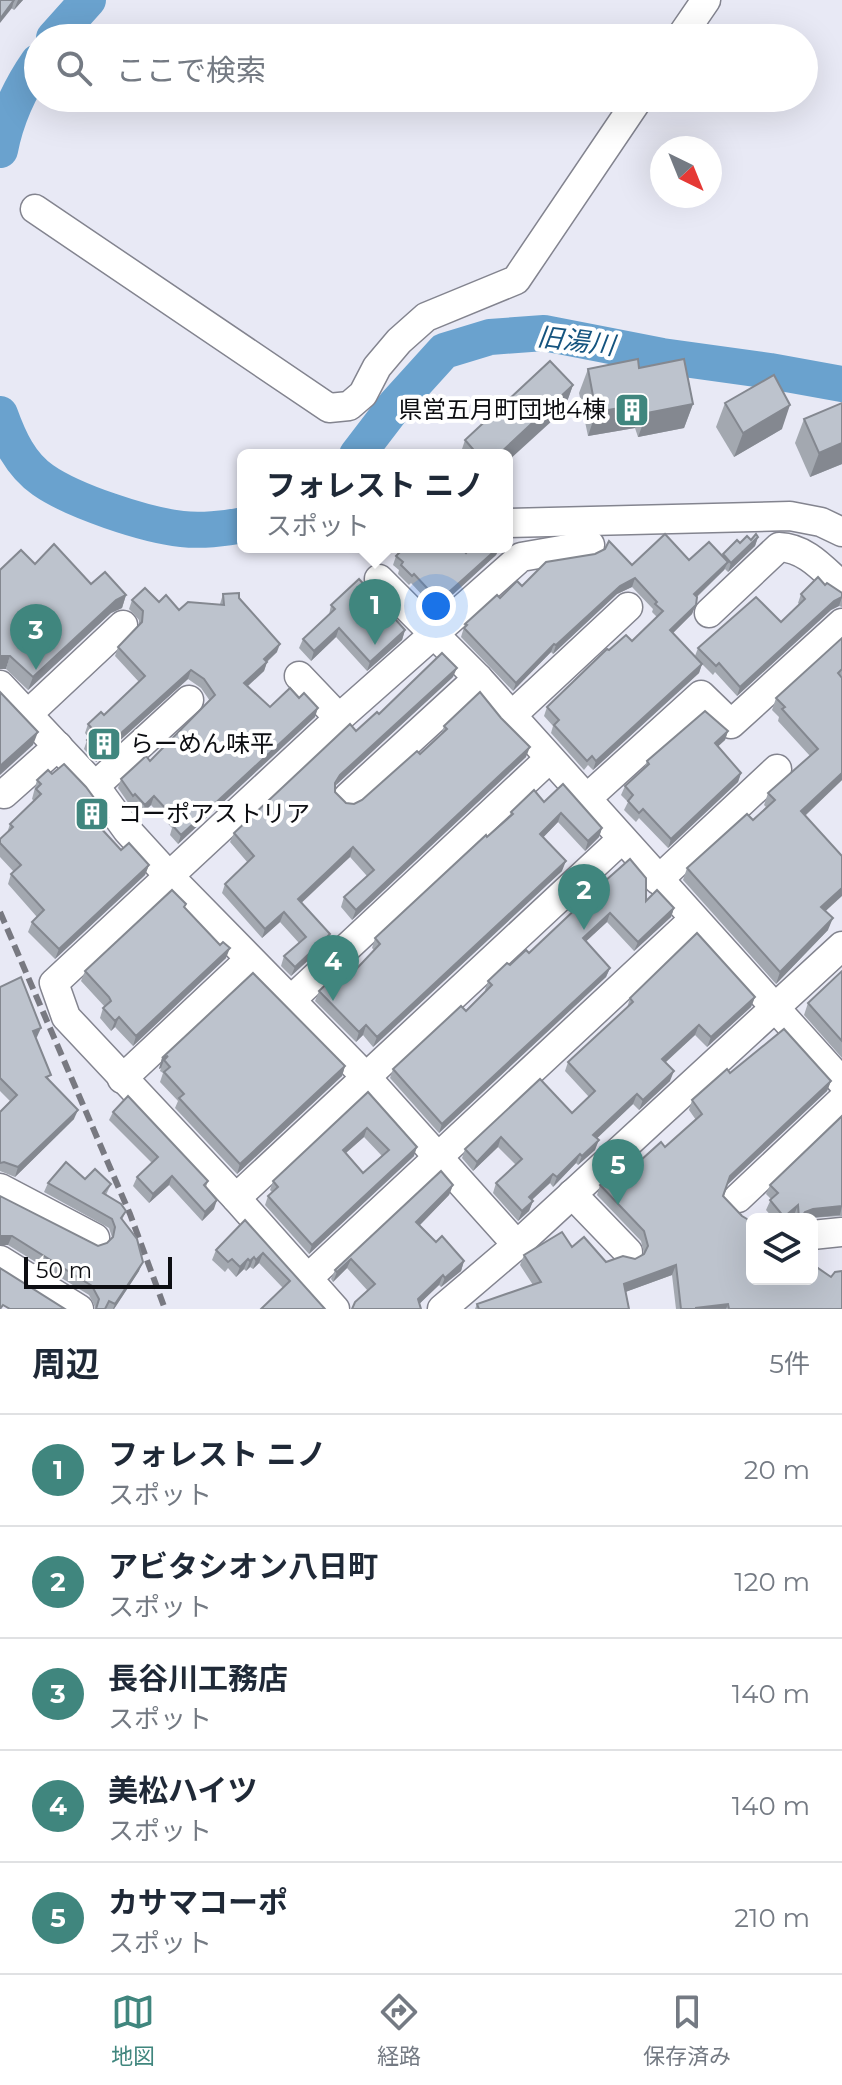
<!DOCTYPE html>
<html lang="ja">
<head>
<meta charset="utf-8">
<style>
  body { margin:0; font-family:Montserrat,"Noto Sans JP",sans-serif; background:#f6f6f7; color:#1f2937 }
  .controls { position:absolute; right:24px; bottom:24px; display:grid; overflow:hidden; border-radius:12px; box-shadow:0 8px 32px #0002 }
  .controls button { width:72px; height:72px; display:grid; place-items:center; padding:0; border:0; border-bottom:2px solid #e0e1e3; background:#fff; color:#1f2937; font:40px sans-serif }
  .compass { position:absolute; left:650px; top:136px; width:72px; height:72px; border-radius:50%; background:#fff; box-shadow:0 8px 32px #0002; rotate:137deg }
  .scale { position:absolute; left:24px; bottom:20px; width:148px; box-sizing:border-box; padding-left:8px; border:4px solid #0d0e12; border-top:0; font-size:22px; line-height:28px; white-space:nowrap; color:#0d0e12; -webkit-text-stroke:6px #fff; paint-order:stroke }
  .you { position:absolute; left:436px; top:606px; width:28px; height:28px; margin:-20px; border:6px solid #fff; border-radius:50%; background:#1a73e8; box-shadow:0 0 0 12px #1a73e833 }
  .badge { display:grid; place-items:center; width:52px; height:52px; border-radius:50%; background:#40867e; color:#fff; font-size:26px; font-weight:700 }
  .pin { position:absolute; translate:-50% -66px; filter:drop-shadow(0 2px 4px #0008) }
  .pin::after { content:''; position:absolute; top:42px; width:28px; height:24px; background:inherit; clip-path:polygon(0 0,100% 0,50% 100%) }
  .popup { position:absolute; left:237px; top:449px; width:276px; height:104px; box-sizing:border-box; display:grid; place-content:center; border-radius:12px; background:#fff; filter:drop-shadow(0 2px 6px #0005); font-size:26px; white-space:nowrap; color:#747a83 }
  .popup b { font-size:30px; color:#1f2937 }
  .popup::after { content:''; position:absolute; left:50%; top:100%; margin-left:-16px; border:16px solid transparent; border-top-color:#fff }
  .list { margin:0; padding:0; list-style:none }
  h2 { display:flex; justify-content:space-between; align-items:center; height:104px; margin:0; padding:0 32px; font-size:34px }
  h2 small { font-size:26px; font-weight:400; color:#747a83 }
  .list li { display:grid; grid-template-columns:52px 1fr auto; gap:24px; align-items:center; box-sizing:border-box; height:112px; padding:0 32px; border-top:2px solid #e0e1e3 }
  .list b { display:block; font-size:30px; white-space:nowrap }
  .list p { margin:0; font-size:26px; white-space:nowrap; color:#747a83 }
  .list em { font-size:26px; font-style:normal; color:#747a83 }
  .icon { flex:none; width:44px; height:44px; fill:none; stroke:currentColor; stroke-width:2; stroke-linecap:round; stroke-linejoin:round }
  .map { position:relative; flex:none; width:842px; height:1309px; overflow:hidden }
  .search { position:absolute; background:#fff; box-shadow:0 8px 32px #0002; left:24px; right:24px; top:24px; height:88px; display:flex; align-items:center; gap:20px; box-sizing:border-box; padding:0 28px; border-radius:44px; color:#747a83; font-size:30px }
  .sheet { height:664px; background:#fff }
  nav { display:flex; justify-content:space-around; align-items:center; box-sizing:border-box; height:112px; border-top:2px solid #e0e1e3; background:#fff; font-size:22px; color:#747a83 }
  nav a { display:grid; justify-items:center; gap:4px }
  nav .on { color:#40867e }
  .map>svg:first-child { display:block }
</style>
</head>
<body>
<div class="map">
<svg width="842" height="1309" viewBox="0 0 842 1309">
  <rect width="100%" height="100%" fill="#e8e9f5"/>
  <g fill="none" stroke-linecap="round" stroke-linejoin="round">
    <g stroke="#6aa2ce" stroke-width="36">
      <path d="M54,38L88,0"/>
      <path d="M0,150C6,119 20,88 38,62"/>
      <path d="M0,414C9,439 20,464 43,480C73,501 145,525 182,529C200,531 225,529 243,525"/>
      <path d="M357,455L396,404L444,351L490,337L544,333L662,356L770,371L842,384"/>
    </g>
    <g stroke="#83848f" stroke-width="31">
      <g id="minor">
        <path d="M680,38L706,0"/>
        <path d="M35,209L329,408L349,406L363,394L377,367L399,341L426,317L516,280L639,98"/>
        <path d="M507,523L790,516L821,522L842,532"/>
        <path d="M379,579L478,678L842,1082"/>
        <path d="M709,613L779,547C806,548 823,569 842,586"/>
        <path d="M299,676L339,718"/>
        <path d="M0,685L95,786L127,830L169,876L367,1078L517,1245"/>
        <path d="M28,714L123,625"/>
        <path d="M510,717L628,607"/>
        <path d="M95,786L189,700"/>
        <path d="M4,794L58,746"/>
        <path d="M348,797L478,678"/>
        <path d="M586,799L701,695L731,724L842,623"/>
        <path d="M658,880L777,769"/>
        <path d="M292,999L549,759"/>
        <path d="M122,1079L249,960"/>
        <path d="M0,1188L95,1238"/>
        <path d="M572,1194L628,1252"/>
        <path d="M236,1198L622,839"/>
        <path d="M738,1198L842,1100"/>
        <path d="M812,1235L842,1232"/>
        <path d="M0,1260L79,1309"/>
        <path d="M307,1279L694,919"/>
        <path d="M335,1309L236,1198L66,1017L54,983L339,718L521,557L590,545"/>
        <path d="M442,1309L517,1245L842,946"/>
      </g>
    </g>
    <use href="#minor" stroke="#fff" stroke-width="28"/>
    <path stroke="#787981" stroke-width="6" stroke-dasharray="12 6" stroke-linecap="butt" d="M0,912L130,1214L165,1309"/>
  </g>
  <g fill="#a3a8b0" fill-rule="evenodd">
    <path d="M0,0H23L14,10Z"/>
    <path d="M639,368L693,404L684,428L638,437L635,428L588,436L579,393L588,369Z"/>
    <path d="M573,385L564,410L507,455H460L465,440Z"/>
    <path d="M725,403L782,429L734,457L716,427Z"/>
    <path d="M842,403V464L810,477L795,443L804,419Z"/>
    <path d="M758,537L755,546L728,572L725,569L697,597L692,614L673,633L695,656L698,648L781,622L799,604L798,603L801,594L825,585L842,593V607L839,606L831,610L737,696L715,672L713,675L702,664L699,673L593,770L588,765L584,770L551,733L553,726L544,716L547,707L609,650L632,641L657,617L652,612L653,609L632,587L617,594L553,654L551,652L513,691L461,637L465,624L500,598L522,586L632,565L689,560L722,556L740,543Z"/>
    <path d="M500,547L496,555L436,610L411,583L409,585L398,574L399,570L393,565L396,556L466,553Z"/>
    <path d="M35,564L126,595L122,608L111,613L28,690L6,669Z"/>
    <path d="M223,594L239,598L277,652L267,662L264,671L248,686L270,707L315,717L178,844L170,835L172,828L151,805L142,814L131,803L129,804L118,788L121,779L150,761L210,701L201,688L188,679L96,762L84,749L87,740L89,738L85,733L88,724L104,715L139,682L115,656L118,647L139,625V620L129,609L132,600L159,602L179,610L220,604Z"/>
    <path d="M331,605L405,630L402,640L367,671L336,637L311,661L299,648L303,639L329,615Z"/>
    <path d="M842,638V780L805,816L828,930L776,984L683,880L687,868L753,820L766,807L764,805L768,793L810,756L778,721L779,717L772,710L776,698Z"/>
    <path d="M453,677L336,785L335,792L346,803L354,804L362,800L420,754L441,735L444,726L526,757L352,920L341,907L344,897L367,876L350,857L326,878L301,902L326,944L291,976L281,966L284,956L299,943L280,922L262,938L222,893L225,884L248,863L230,842L234,833L356,731L379,714Z"/>
    <path d="M728,731L725,740L718,746L741,773L738,782L668,848L639,818L636,822L624,810L628,802L621,795L625,786L644,768L647,761Z"/>
    <path d="M37,780L104,827L101,829L121,850L149,865L145,875L55,959L28,932L32,922L37,917L8,884L11,874L14,872L0,857V839L7,833L10,824L34,801L32,799Z"/>
    <path d="M544,802L602,828L599,837L585,851L558,822L543,837L562,871L373,1047L363,1035L356,1042L315,1001L319,991L345,981L374,950L372,948L375,938L508,819L511,812Z"/>
    <path d="M596,889L674,908L671,917L634,951L607,922L586,941L610,968L606,977L439,1133L390,1078L393,1069L466,1011L486,991L485,990L488,981L529,953L576,909L574,907L577,898Z"/>
    <path d="M185,908L226,958L133,1046L115,1027L111,1031L100,1018L103,1008L105,1007L81,981L85,971Z"/>
    <path d="M842,971V1058L804,1015L808,1003Z"/>
    <path d="M0,987L37,1037L36,1038L49,1080L74,1119L15,1177L0,1171V1112L10,1101L0,1091Z"/>
    <path d="M755,997L751,1007L707,1047L695,1035L665,1063L670,1081L639,1110L633,1104L597,1138L595,1150L578,1165L576,1163L553,1187L550,1183L532,1200L533,1201L529,1211L518,1221L493,1193L496,1183L516,1165L498,1147L473,1171L462,1158L465,1149L572,1113L589,1097L565,1071L568,1062L627,1008L630,998Z"/>
    <path d="M162,1058L345,1066L342,1076L237,1174L175,1108L178,1101L160,1082L163,1073L160,1071L161,1068L159,1069Z"/>
    <path d="M730,1073L831,1081L827,1091L727,1185L723,1196L752,1279L831,1277L842,1309H676L672,1275L625,1292L629,1309H475L477,1304L533,1285L520,1265L524,1255L572,1247L606,1262L635,1259L644,1254L641,1241L597,1195L600,1185L665,1147L696,1120L689,1110L692,1100Z"/>
    <path d="M368,1092L414,1156L309,1254L265,1205L268,1196L272,1192L270,1190L273,1181ZM364,1137L382,1156L363,1173L346,1153Z"/>
    <path d="M113,1112L208,1181L206,1187L214,1209L202,1221L169,1185L149,1203L133,1186L137,1177L152,1163L109,1120Z"/>
    <path d="M842,1116V1216L794,1219V1215L789,1219H774L766,1210L771,1199L766,1194L770,1185Z"/>
    <path d="M85,1179L111,1184L106,1195L126,1211L122,1220L139,1271L114,1309H96L89,1295L8,1245H0V1196L98,1246L107,1243L112,1237L109,1228L44,1192L48,1183Z"/>
    <path d="M453,1185L449,1195L420,1225L436,1242L464,1261L461,1271L441,1287L439,1285L419,1304L368,1291L347,1268L333,1282L331,1279L335,1270Z"/>
    <path d="M245,1220L325,1309L283,1288L259,1263L253,1269L250,1267L246,1271L244,1269L236,1277L228,1268L225,1272L212,1260L216,1250Z"/>
  </g>
  <g fill="#848890">
    <path d="M14,0L12,8L0,23V19Z"/>
    <path d="M18,0H23L14,10Z"/>
    <path d="M573,385L564,410L507,462V455H498Z"/>
    <path d="M644,404L635,428L588,436L596,412Z"/>
    <path d="M693,404L684,428L638,437L647,413Z"/>
    <path d="M790,405L782,429L734,457L743,433Z"/>
    <path d="M842,443V464L810,477L819,453Z"/>
    <path d="M758,537L755,546L728,572L731,563Z"/>
    <path d="M500,547L496,555L436,610L439,601Z"/>
    <path d="M728,562L724,570L691,602L694,594Z"/>
    <path d="M635,578L632,587L617,594L553,654L556,645L620,586Z"/>
    <path d="M126,595L122,608L111,613L28,690L33,677L116,600Z"/>
    <path d="M842,597L839,606L831,610L737,696L740,687L834,601Z"/>
    <path d="M696,605L692,614L667,639L670,630Z"/>
    <path d="M339,628L336,637L311,661L314,651Z"/>
    <path d="M405,630L402,640L367,671L370,662Z"/>
    <path d="M280,644L277,652L263,665L267,662L264,671L241,692L244,683L264,659Z"/>
    <path d="M554,644L551,652L513,691L516,683Z"/>
    <path d="M0,656H10L6,669H0Z"/>
    <path d="M702,664L699,673L593,770L596,761Z"/>
    <path d="M457,668L453,677L336,785L332,793L340,775Z"/>
    <path d="M191,670L188,679L96,762L99,753Z"/>
    <path d="M318,708L315,717L178,844L181,835Z"/>
    <path d="M728,731L725,740L712,752L715,743Z"/>
    <path d="M38,732L33,745L0,775V766Z"/>
    <path d="M530,747L526,757L352,920L356,910Z"/>
    <path d="M741,773L738,782L668,848L671,839Z"/>
    <path d="M842,773V780L797,823L801,811Z"/>
    <path d="M154,796L151,805L142,814L145,805Z"/>
    <path d="M561,813L558,822L537,844L540,834Z"/>
    <path d="M108,817L104,827L94,836L98,825Z"/>
    <path d="M602,828L599,837L585,851L588,841Z"/>
    <path d="M353,847L350,857L295,909L298,899Z"/>
    <path d="M566,861L562,871L373,1047L377,1037Z"/>
    <path d="M149,865L145,875L55,959L59,949Z"/>
    <path d="M842,888V896L817,919L821,907Z"/>
    <path d="M674,908L671,917L634,951L638,942Z"/>
    <path d="M284,912L280,922L262,938L265,929Z"/>
    <path d="M610,913L607,922L580,947L583,938Z"/>
    <path d="M833,918L828,930L776,984L780,972Z"/>
    <path d="M330,934L326,944L291,976L295,967Z"/>
    <path d="M230,948L226,958L133,1046L136,1036Z"/>
    <path d="M610,968L606,977L439,1133L442,1124Z"/>
    <path d="M755,997L751,1007L707,1047L711,1037Z"/>
    <path d="M119,1017L115,1027L111,1031L115,1021Z"/>
    <path d="M366,1025L363,1035L356,1042L359,1032Z"/>
    <path d="M699,1025L695,1035L658,1069L662,1059Z"/>
    <path d="M41,1028L37,1037L29,1040L33,1031Z"/>
    <path d="M168,1056L164,1060L161,1068L159,1069L162,1058Z"/>
    <path d="M345,1066L342,1076L237,1174L240,1164Z"/>
    <path d="M674,1071L670,1081L639,1110L643,1100Z"/>
    <path d="M831,1081L827,1091L726,1186L730,1176Z"/>
    <path d="M637,1094L633,1104L590,1145L593,1135Z"/>
    <path d="M78,1110L74,1119L15,1177L18,1167Z"/>
    <path d="M367,1128L364,1137L340,1158L343,1150Z"/>
    <path d="M501,1137L498,1147L473,1171L477,1162Z"/>
    <path d="M599,1140L595,1150L578,1165L582,1156Z"/>
    <path d="M417,1147L414,1156L309,1254L312,1245Z"/>
    <path d="M580,1154L576,1163L553,1187L557,1177Z"/>
    <path d="M553,1174L550,1183L525,1206L529,1197Z"/>
    <path d="M172,1176L169,1185L149,1203L153,1194Z"/>
    <path d="M453,1185L449,1195L413,1232L416,1222Z"/>
    <path d="M217,1200L214,1209L202,1221L205,1212Z"/>
    <path d="M533,1201L529,1211L518,1221L522,1211Z"/>
    <path d="M798,1205L794,1215L789,1219H783L784,1217Z"/>
    <path d="M842,1206L840,1215L800,1219L805,1212L813,1209Z"/>
    <path d="M0,1236H12L8,1245H0Z"/>
    <path d="M263,1253L259,1263L253,1269L256,1260Z"/>
    <path d="M254,1257L250,1267L246,1271L250,1261Z"/>
    <path d="M248,1259L244,1269L236,1277L240,1267Z"/>
    <path d="M351,1259L347,1268L333,1282L337,1272Z"/>
    <path d="M464,1261L461,1271L441,1287L445,1278Z"/>
    <path d="M143,1262L139,1271L114,1309H113L115,1304Z"/>
    <path d="M676,1265L672,1275L620,1294L624,1284Z"/>
    <path d="M443,1275L439,1285L414,1309L418,1299Z"/>
    <path d="M728,1304L726,1309H695L696,1308Z"/>
  </g>
  <g fill="#bdc3cd" stroke="#848890" stroke-width="2" fill-rule="evenodd">
    <path d="M0,0H14L0,19Z"/>
    <path d="M638,359L639,368L684,359L693,404L647,413L644,404L596,412L588,369Z"/>
    <path d="M550,361L573,385L498,455H478L465,440Z"/>
    <path d="M774,375L790,405L743,433L725,403Z"/>
    <path d="M842,403V443L819,453L804,419Z"/>
    <path d="M665,534L689,560L709,542L728,562L694,594L697,597L696,605L670,630L702,664L596,761L592,756L587,761L554,725L559,720L547,707L607,649L609,650L626,635L632,641L663,611L655,604L657,602L635,578L620,586L556,645L554,644L516,683L464,628L467,625L465,624L497,595L500,598L517,581L522,586L546,562L595,554L605,549L609,541L632,565Z"/>
    <path d="M756,534L758,537L731,563L723,554L737,540L740,543L747,536L751,540Z"/>
    <path d="M54,544L91,584L105,572L126,595L116,600L33,677L10,656H0V570L21,550L35,564Z"/>
    <path d="M405,547H460L466,553L471,547H499L439,601L414,574L412,576L401,565L403,562L396,556Z"/>
    <path d="M818,577L825,585L827,583L842,593V597L834,601L740,687L719,663L716,666L698,648L756,597L781,622L805,599L801,594Z"/>
    <path d="M359,579L405,630L370,662L339,628L314,651L303,639L335,609L331,605Z"/>
    <path d="M145,588L159,602L166,595L179,610L188,602L224,605L223,594L239,593V598L280,644L264,659L267,662L244,683L270,707L290,688L299,698L304,693L318,708L181,835L173,826L178,822L154,796L145,805L135,794L133,796L121,779L146,756L150,761L215,695L204,679L191,670L99,753L87,740L95,732L88,724L101,712L104,715L145,676L118,647L142,622L143,611L132,600Z"/>
    <path d="M842,638V669L838,673L842,678V773L801,811L842,856V888L821,907L833,918L780,972L687,868L747,814L753,820L775,800L768,793L818,749L782,709L785,707L776,698Z"/>
    <path d="M442,653L457,668L340,775L335,783V792L346,803L354,804L362,800L417,751L420,754L447,729L444,726L480,692L501,718L530,747L356,910L344,897L374,870L353,847L330,869L298,899L330,934L295,967L284,956L306,937L284,912L265,929L225,884L254,856L234,833L350,724L356,731L377,712L379,714Z"/>
    <path d="M0,692L38,732L0,766Z"/>
    <path d="M705,711L728,731L715,743L741,773L671,839L643,809L639,813L628,801L633,795L625,786L649,764L647,761Z"/>
    <path d="M64,764L86,787L108,817L98,825L121,850L129,843L149,865L59,949L32,922L44,910L11,874L21,865L0,843V839L13,827L10,824L41,794L36,789L41,784L37,780L48,770L52,774Z"/>
    <path d="M563,784L602,828L588,841L561,813L540,834L566,861L377,1037L366,1025L359,1032L319,991L338,973L345,981L380,944L375,938L486,835L487,837L513,814L511,812L534,790L544,802Z"/>
    <path d="M630,859L646,878V901L657,890L674,908L638,942L610,913L583,938L610,968L442,1124L393,1069L461,1006L466,1011L492,985L488,981L507,963L510,965L526,950L529,953L582,903L577,898L592,884L596,889Z"/>
    <path d="M172,890L186,904L184,907L220,945L223,942L230,948L136,1036L119,1017L115,1021L103,1008L111,1001L109,997L85,971Z"/>
    <path d="M697,933L755,997L711,1037L699,1025L662,1059L674,1071L643,1100L637,1094L593,1135L599,1140L582,1156L580,1154L557,1177L553,1174L529,1197L533,1201L522,1211L496,1183L522,1159L501,1137L477,1162L465,1149L540,1079L572,1113L595,1091L568,1062L633,1002L630,998Z"/>
    <path d="M842,971V1041L808,1003Z"/>
    <path d="M253,973L345,1066L240,1164L179,1098L184,1094L164,1072L170,1067L164,1060L168,1056L162,1058Z"/>
    <path d="M21,977L41,1028L33,1031L51,1075L46,1077L78,1110L18,1167L4,1162L0,1163V1112L17,1095L0,1078V987Z"/>
    <path d="M784,1029L831,1081L730,1176L723,1196L742,1216L752,1222V1279H812V1264L831,1277L835,1272L842,1271V1309H729L728,1304L696,1308V1309H681L676,1265L624,1284L629,1309H479L477,1304L541,1282L524,1255L562,1232L572,1247L584,1237L606,1262L623,1256L635,1259L644,1254L648,1246L644,1231L600,1185L636,1155L641,1160L661,1142L665,1147L702,1114L692,1100L727,1069L730,1073Z"/>
    <path d="M368,1092L417,1147L312,1245L268,1196L278,1187L273,1181ZM367,1128L389,1150L363,1173L343,1150Z"/>
    <path d="M128,1096L208,1181L204,1185L217,1200L205,1212L172,1176L153,1194L137,1177L158,1157L113,1112Z"/>
    <path d="M842,1116V1206L813,1209L805,1212L800,1219H799L798,1205L784,1217L770,1200L778,1193L770,1185Z"/>
    <path d="M66,1162L85,1179L95,1169L111,1184L103,1193L121,1204L126,1211L121,1218L137,1239L143,1262L115,1304L109,1301L105,1309H96L99,1299L92,1286L12,1236H0V1196L98,1246L107,1243L113,1237L115,1227L112,1219L48,1183Z"/>
    <path d="M441,1171L453,1185L416,1222L436,1242L442,1236L464,1261L445,1278L443,1275L418,1299L421,1309H352L355,1302L375,1284L351,1259L337,1272L335,1270Z"/>
    <path d="M245,1220L325,1309H261L290,1281L263,1253L256,1260L254,1257L250,1261L248,1259L240,1267L232,1259L228,1262L216,1250Z"/>
    <path d="M0,1268L65,1309H10L3,1305L0,1309Z"/>
  </g>
  <defs>
    <g id="building-square" transform="scale(1.8)"><rect x="-9" y="-9" width="18" height="18" rx="4" fill="#40867e" stroke="#fff"/><path d="M-4-6H4V6H1V3H-1V6H-4ZM-2.5-4.3h1.7v1.8h-1.7ZM.8-4.3h1.7v1.8H.8ZM-2.5-1h1.7V.8h-1.7ZM.8-1h1.7V.8H.8Z" fill="#fff"/></g>
  </defs>
  <g fill-rule="evenodd">
    <use href="#building-square" x="632" y="410"/>
    <use href="#building-square" x="104" y="744"/>
    <use href="#building-square" x="92" y="814"/>
  </g>
  <g text-anchor="middle" stroke-width="8" stroke-linejoin="round" paint-order="stroke">
    <g font-size="24" fill="#0d0e12" stroke="#fff" text-anchor="start">
      <text x="606" y="418" text-anchor="end">県営五月町団地4棟</text>
      <text x="130" y="752">らーめん味平</text>
      <text x="118" y="822">コーポアストリア</text>
    </g>
    <g font-size="26" font-style="italic" fill="#15547f" stroke="#fff">
      <text transform="translate(576 341) rotate(7)" y="9">旧湯川</text>
    </g>
  </g>
</svg>
<div class="controls">
<button><svg class="icon" aria-label="layers" viewBox="0 0 24 24"><path d="M12 4l9 5-9 5-9-5zM3 14l9 5 9-5"/></svg></button>
</div>
<svg class="compass" viewBox="-18 -18 36 36"><path d="M0-13l5 13h-10z" fill="#e53935"/><path d="M0 13l5-13h-10z" fill="#747a83"/></svg>
<div class="scale">50 m</div>
<div class="you"></div>
<div class="pin badge" style="left:375px;top:645px">1</div>
<div class="popup"><b>フォレスト ニノ</b>スポット</div>
<div class="pin badge" style="left:584px;top:930px">2</div>
<div class="pin badge" style="left:36px;top:670px">3</div>
<div class="pin badge" style="left:333px;top:1001px">4</div>
<div class="pin badge" style="left:618px;top:1205px">5</div>
<div class="search"><svg class="icon" aria-label="search" viewBox="0 0 24 24"><circle cx="10" cy="10" r="6"/><path d="M15 15l6 6"/></svg>ここで検索</div>
</div>
<section class="sheet">
<h2>周辺<small>5件</small></h2>
<ul class="list">
<li><span class="badge">1</span><div><b>フォレスト ニノ</b><p>スポット</p></div><em>20 m</em></li>
<li><span class="badge">2</span><div><b>アビタシオン八日町</b><p>スポット</p></div><em>120 m</em></li>
<li><span class="badge">3</span><div><b>長谷川工務店</b><p>スポット</p></div><em>140 m</em></li>
<li><span class="badge">4</span><div><b>美松ハイツ</b><p>スポット</p></div><em>140 m</em></li>
<li><span class="badge">5</span><div><b>カサマコーポ</b><p>スポット</p></div><em>210 m</em></li>
</ul>
</section>
<nav>
<a class="on"><svg class="icon" aria-label="map" viewBox="0 0 24 24"><path d="M3 6l6-2 6 2 6-2v14l-6 2-6-2-6 2zM9 4v14M15 6v14"/></svg>地図</a>
<a><svg class="icon" aria-label="directions" viewBox="0 0 24 24"><path d="M12 3l9 9-9 9-9-9zM9 14v-3h6M13 9l2 2-2 2"/></svg>経路</a>
<a><svg class="icon" aria-label="saved" viewBox="0 0 24 24"><path d="M7 4h10v16l-5-4-5 4z"/></svg>保存済み</a>
</nav>
</body>
</html>
